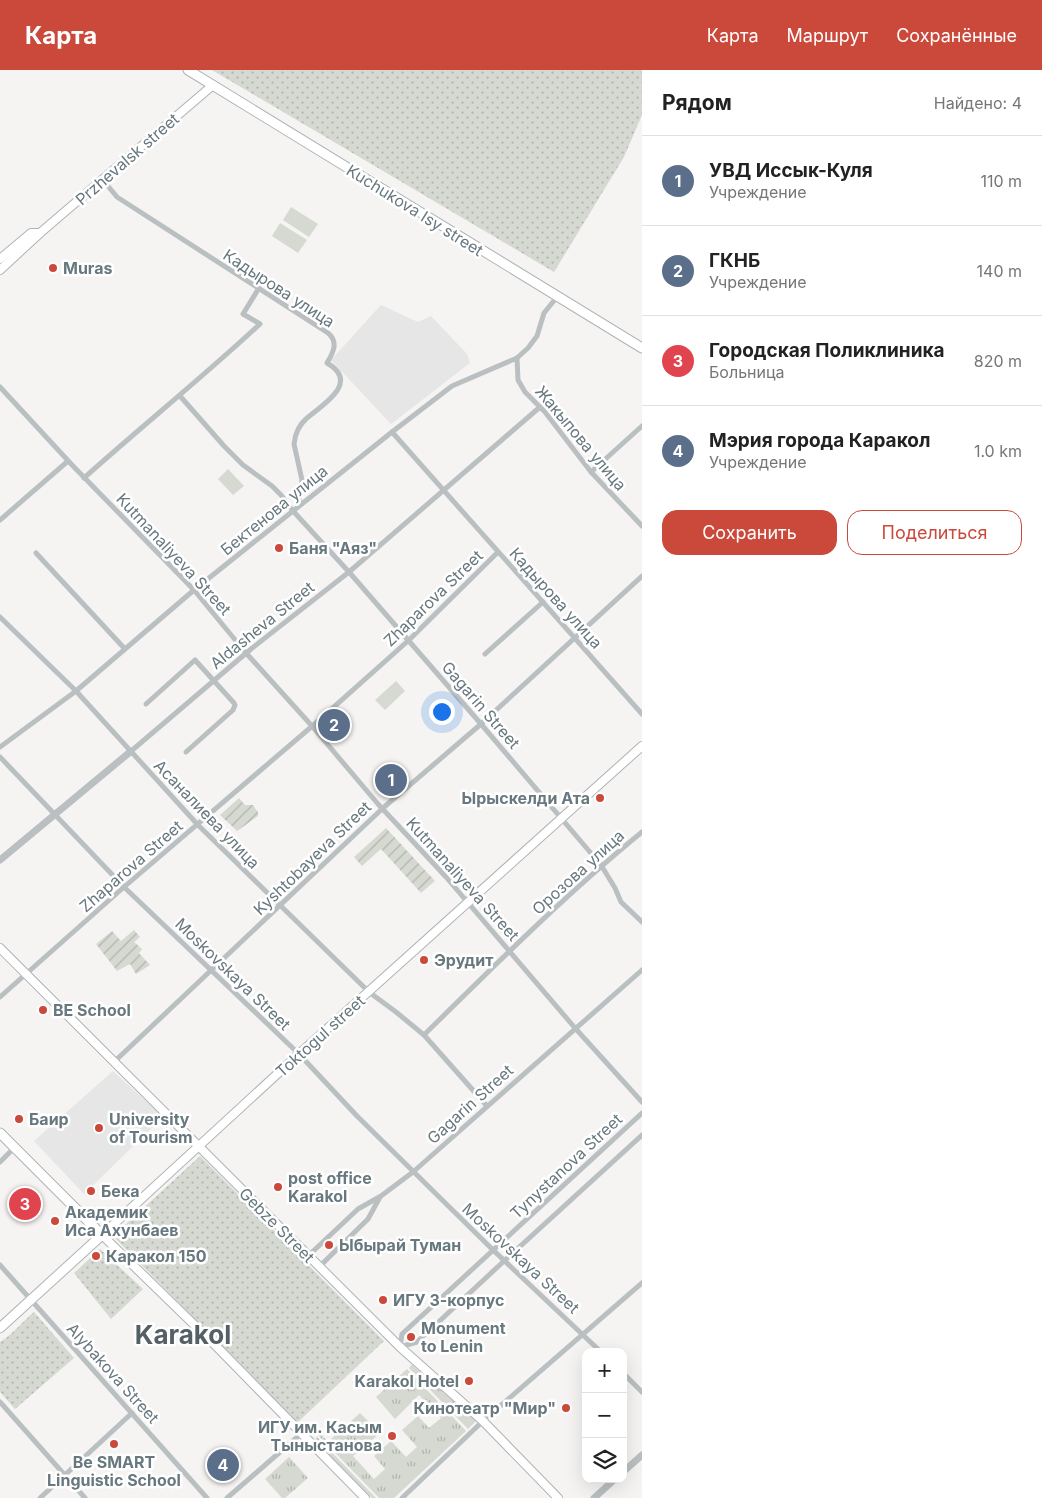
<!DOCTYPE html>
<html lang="ru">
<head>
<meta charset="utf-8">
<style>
  body { margin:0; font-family:Inter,sans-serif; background:#f2f2f2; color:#222 }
  .controls { position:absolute; right:15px; bottom:15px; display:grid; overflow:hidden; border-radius:10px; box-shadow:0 5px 20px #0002 }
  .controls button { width:45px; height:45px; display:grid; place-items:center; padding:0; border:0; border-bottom:1px solid #e0e0e0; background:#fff; color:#222; font:25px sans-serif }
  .you { position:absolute; left:441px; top:641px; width:18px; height:18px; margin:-12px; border:4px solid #fff; border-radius:50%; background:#1a73e8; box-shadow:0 0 0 8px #1a73e833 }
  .badge { display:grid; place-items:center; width:32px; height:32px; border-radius:50%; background:#cb493b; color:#fff; font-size:16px; font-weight:700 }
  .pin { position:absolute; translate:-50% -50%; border:2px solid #fff; box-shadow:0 1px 5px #0006 }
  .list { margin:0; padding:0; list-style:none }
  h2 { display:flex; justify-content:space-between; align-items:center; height:65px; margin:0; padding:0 20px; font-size:21px }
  h2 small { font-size:16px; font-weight:400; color:#767676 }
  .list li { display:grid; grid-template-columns:32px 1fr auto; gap:15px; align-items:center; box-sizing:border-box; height:90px; padding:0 20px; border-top:1px solid #e0e0e0 }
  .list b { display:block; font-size:19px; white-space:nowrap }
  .list p { margin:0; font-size:16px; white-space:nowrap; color:#767676 }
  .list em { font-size:16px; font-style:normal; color:#767676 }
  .actions { display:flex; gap:10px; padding:15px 20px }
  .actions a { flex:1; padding:11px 0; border:1px solid #cb493b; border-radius:15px; text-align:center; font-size:18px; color:#cb493b }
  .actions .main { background:#cb493b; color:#fff }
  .icon { flex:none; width:28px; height:28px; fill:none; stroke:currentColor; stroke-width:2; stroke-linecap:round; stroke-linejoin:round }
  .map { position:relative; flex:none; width:642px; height:1428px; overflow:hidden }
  header { display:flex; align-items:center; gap:30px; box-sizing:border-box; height:70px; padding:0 25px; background:#cb493b; color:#fff }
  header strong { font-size:24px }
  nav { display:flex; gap:28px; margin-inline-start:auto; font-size:18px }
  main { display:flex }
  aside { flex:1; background:#fff }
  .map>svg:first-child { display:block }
</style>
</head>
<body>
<header>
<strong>Карта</strong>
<nav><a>Карта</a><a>Маршрут</a><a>Сохранённые</a></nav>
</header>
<main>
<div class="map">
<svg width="642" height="1428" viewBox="0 0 642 1428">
  <defs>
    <pattern id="grass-tufts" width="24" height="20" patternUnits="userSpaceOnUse" patternTransform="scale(1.25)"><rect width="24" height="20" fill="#d5d9d1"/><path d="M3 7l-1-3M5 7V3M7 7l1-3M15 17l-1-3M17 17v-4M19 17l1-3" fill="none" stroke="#b1b5af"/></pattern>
    <pattern id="park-dots" width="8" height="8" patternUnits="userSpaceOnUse" patternTransform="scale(1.25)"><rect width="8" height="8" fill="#d5d9d1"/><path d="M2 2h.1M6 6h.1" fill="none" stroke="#b1b5af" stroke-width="1.8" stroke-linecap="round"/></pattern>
    <pattern id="garden-furrows" width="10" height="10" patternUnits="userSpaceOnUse" patternTransform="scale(1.25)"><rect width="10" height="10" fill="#d5d9d1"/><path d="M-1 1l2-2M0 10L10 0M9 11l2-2" fill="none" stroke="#b1b5af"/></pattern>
  </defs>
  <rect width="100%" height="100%" fill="#f5f4f2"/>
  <g fill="#e5e6e5">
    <path d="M381,235L418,252L431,246L467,284L470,293L391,354L331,290Z"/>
    <path d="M113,1001L163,1047L84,1124L34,1071Z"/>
  </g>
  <g fill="url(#grass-tufts)">
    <path d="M412,1295L476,1351L468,1359L409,1298Z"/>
    <path d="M407,1299L466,1361L394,1428H379L318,1365L320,1363L328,1372L360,1343L380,1363L353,1386L374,1409L385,1399L374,1386L391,1371L406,1387L417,1377L402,1360L418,1346L429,1358L441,1348L419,1325L395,1349L376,1327Z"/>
    <path d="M317,1367L376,1428H372L314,1370Z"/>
    <path d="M289,1387L308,1408L285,1428H282L265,1409Z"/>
  </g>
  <g fill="url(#park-dots)">
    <path d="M212,0H642V45L624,87L554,202Z"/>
    <path d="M200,1086L384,1271L297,1353L113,1166Z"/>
    <path d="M100,1179L143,1219L111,1249L74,1203Z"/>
    <path d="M34,1242L74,1288L15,1339L0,1322V1272C12,1265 23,1251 34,1242Z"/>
  </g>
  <g fill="url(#garden-furrows)">
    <path d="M239,728L245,735H253L258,742V746L237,761L220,745Z"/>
    <path d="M386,758L435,811L421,823L381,779L362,796L354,787Z"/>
    <path d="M134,860L140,867L134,872L142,879L139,883L150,895L136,904L130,894L117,901L96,874L112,861L121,871Z"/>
  </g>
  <g fill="#d5d9d1">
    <path d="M291,137L318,154L309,167L283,150Z"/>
    <path d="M280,153L307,170L298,183L272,166Z"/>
    <path d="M228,399L244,416L233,425L218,409Z"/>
    <path d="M396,611L405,621L385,640L375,630Z"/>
  </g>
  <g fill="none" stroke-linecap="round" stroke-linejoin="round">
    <g stroke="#adb3b6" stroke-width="10">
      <g id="secondary">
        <path d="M0,189L31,163H40"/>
        <path d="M0,200L40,163L213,15"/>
        <path d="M0,878L400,1277L483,1351L558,1428"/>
        <path d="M365,1428L216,1276L102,1165L299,984L642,676"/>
      </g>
    </g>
    <g stroke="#aeb3b5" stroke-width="11">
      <path id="primary" d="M188,0L642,278"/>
    </g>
    <g stroke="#b0b4b6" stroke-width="11">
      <path id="trunk" d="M0,1063L102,1165L0,1258"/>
    </g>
    <g stroke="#babfc1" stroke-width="5">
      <path d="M103,110L117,127L328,263C339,272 333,283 327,293C362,313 320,336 306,349C299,355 295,365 294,374L302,410L298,436"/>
      <path d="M517,288L518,310L525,322L545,342L591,402L642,456"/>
      <path d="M0,317L73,396L194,520L246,583L312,656L378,734L446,807L575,958L642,1032"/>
      <path d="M180,326L224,376L243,395L272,416L281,425L293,441L349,502L481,654L601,795L615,818L621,832L642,852"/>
      <path d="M392,362L642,644"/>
      <path d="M591,402L642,356"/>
      <path d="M84,408C142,356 203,307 260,254L243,244L259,218"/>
      <path d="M0,450L68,391"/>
      <path d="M36,483L125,579"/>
      <path d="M0,547L76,621L198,755L369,922L396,942L424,965L487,1036"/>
      <path d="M485,584L543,532"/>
      <path d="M146,634L195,590L234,633L235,635L233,640L186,682"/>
      <path d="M0,677L76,621L194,520L392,362L452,316L517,288L528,278L537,266L544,243L557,227"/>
      <path d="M130,682L251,579L349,502L540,337"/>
      <path d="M0,687L124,817L299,984L357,1046L493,1180L601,1282"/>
      <path d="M0,927L124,817L317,652L409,570L498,482"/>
      <path d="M424,965C495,895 565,825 642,762"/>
      <path d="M115,991L383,738L481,654L642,506"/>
      <path d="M642,1043L402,1264L400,1277L417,1272L504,1191L642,1065"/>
      <path d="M0,1092L14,1078"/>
      <path d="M308,1186L358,1139L381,1126L413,1102L642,900"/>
      <path d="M0,1195L207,1428"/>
      <path d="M319,1197L368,1149L380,1127"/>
      <path d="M623,1303L642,1322"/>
      <path d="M0,1332L85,1428"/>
      <path d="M40,1428L132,1343"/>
      <path d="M227,1428L302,1363"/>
      <path d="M402,1428L483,1351L642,1213"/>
    </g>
    <g stroke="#babfc1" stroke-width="7">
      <path d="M0,790L130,682"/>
      <path d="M623,1402L642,1385"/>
      <path d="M594,1428L615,1409"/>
    </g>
    <use href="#secondary" stroke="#fff" stroke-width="8"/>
    <use href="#primary" stroke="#fff" stroke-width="9"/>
    <use href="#trunk" stroke="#fff" stroke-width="9"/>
  </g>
  <g fill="#cb493b" stroke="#fff" stroke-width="2">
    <circle cx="53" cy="198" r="5"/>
    <circle cx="279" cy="478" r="5"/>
    <circle cx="600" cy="728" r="5"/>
    <circle cx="424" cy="890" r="5"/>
    <circle cx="43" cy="940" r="5"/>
    <circle cx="19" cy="1049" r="5"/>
    <circle cx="99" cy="1058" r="5"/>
    <circle cx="278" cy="1117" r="5"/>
    <circle cx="91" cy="1121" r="5"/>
    <circle cx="55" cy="1151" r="5"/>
    <circle cx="329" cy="1175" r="5"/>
    <circle cx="96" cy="1186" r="5"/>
    <circle cx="383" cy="1230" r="5"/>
    <circle cx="411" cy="1267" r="5"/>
    <circle cx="469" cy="1311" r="5"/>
    <circle cx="566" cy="1338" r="5"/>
    <circle cx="392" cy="1366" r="5"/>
    <circle cx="114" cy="1374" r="5"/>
  </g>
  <g text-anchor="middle" stroke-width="5" stroke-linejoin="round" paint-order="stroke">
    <g font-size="16" fill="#68787f" stroke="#fff">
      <text transform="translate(127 89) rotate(-41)" y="6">Przhevalsk street</text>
      <text transform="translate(415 140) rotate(32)" y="6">Kuchukova Isy street</text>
      <text transform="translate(279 218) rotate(33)" y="6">Кадырова улица</text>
      <text transform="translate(581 368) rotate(50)" y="6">Жакыпова улица</text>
      <text transform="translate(274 440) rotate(-39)" y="6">Бектенова улица</text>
      <text transform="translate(174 484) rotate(47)" y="6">Kutmanaliyeva Street</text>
      <text transform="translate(433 528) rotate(-44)" y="6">Zhaparova Street</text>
      <text transform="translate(556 528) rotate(48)" y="6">Кадырова улица</text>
      <text transform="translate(262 555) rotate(-39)" y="6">Aldasheva Street</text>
      <text transform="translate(481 635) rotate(49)" y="6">Gagarin Street</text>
      <text transform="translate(207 744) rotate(46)" y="6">Асаналиева улица</text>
      <text transform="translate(312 788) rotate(-44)" y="6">Kyshtobayeva Street</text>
      <text transform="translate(131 796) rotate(-41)" y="6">Zhaparova Street</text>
      <text transform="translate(578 802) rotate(-42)" y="6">Орозова улица</text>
      <text transform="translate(463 809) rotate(48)" y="6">Kutmanaliyeva Street</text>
      <text transform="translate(233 904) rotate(44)" y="6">Moskovskaya Street</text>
      <text transform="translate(320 966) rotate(-42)" y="6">Toktogul street</text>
      <text transform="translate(470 1034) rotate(-42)" y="6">Gagarin Street</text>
      <text transform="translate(566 1096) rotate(-43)" y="6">Tynystanova Street</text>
      <text transform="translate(277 1155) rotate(45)" y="6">Gebze Street</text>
      <text transform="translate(521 1188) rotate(43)" y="6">Moskovskaya Street</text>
      <text transform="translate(113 1303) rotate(48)" y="6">Alybakova Street</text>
    </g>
    <g font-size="16" font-weight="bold" fill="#68787f" stroke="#fff" text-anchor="start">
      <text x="63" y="204">Muras</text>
      <text x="289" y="484">Баня "Аяз"</text>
      <text x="590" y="734" text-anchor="end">Ырыскелди Ата</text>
      <text x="434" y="896">Эрудит</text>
      <text x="53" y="946">BE School</text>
      <text x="29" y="1055">Баир</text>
      <text x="109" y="1055">University<tspan x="109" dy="18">of Tourism</tspan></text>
      <text x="288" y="1114">post office<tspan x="288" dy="18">Karakol</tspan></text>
      <text x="101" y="1127">Бека</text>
      <text x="65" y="1148">Академик<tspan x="65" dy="18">Иса Ахунбаев</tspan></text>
      <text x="339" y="1181">Ыбырай Туман</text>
      <text x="106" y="1192">Каракол 150</text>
      <text x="393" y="1236">ИГУ 3-корпус</text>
      <text x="421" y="1264">Monument<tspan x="421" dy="18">to Lenin</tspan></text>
      <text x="459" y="1317" text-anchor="end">Karakol Hotel</text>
      <text x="556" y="1344" text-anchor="end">Кинотеатр "Мир"</text>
      <text x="382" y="1363" text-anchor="end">ИГУ им. Касым<tspan x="382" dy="18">Тыныстанова</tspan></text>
      <text x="114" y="1398" text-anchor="middle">Be SMART<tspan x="114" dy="18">Linguistic School</tspan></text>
    </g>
    <g font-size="26" font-weight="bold" fill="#546065" stroke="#fff">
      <text x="183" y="1274">Karakol</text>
    </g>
  </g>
</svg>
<div class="controls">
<button>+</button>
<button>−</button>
<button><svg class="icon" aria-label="layers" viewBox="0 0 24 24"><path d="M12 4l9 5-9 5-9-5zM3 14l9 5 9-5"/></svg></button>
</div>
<div class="you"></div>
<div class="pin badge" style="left:391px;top:710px;background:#5c6f8a">1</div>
<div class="pin badge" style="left:334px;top:655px;background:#5c6f8a">2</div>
<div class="pin badge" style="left:25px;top:1134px;background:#e0444e">3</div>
<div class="pin badge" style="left:223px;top:1395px;background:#5c6f8a">4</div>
</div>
<aside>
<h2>Рядом<small>Найдено: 4</small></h2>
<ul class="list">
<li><span class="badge" style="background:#5c6f8a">1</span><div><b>УВД Иссык-Куля</b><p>Учреждение</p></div><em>110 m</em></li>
<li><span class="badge" style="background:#5c6f8a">2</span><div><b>ГКНБ</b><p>Учреждение</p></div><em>140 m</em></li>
<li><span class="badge" style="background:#e0444e">3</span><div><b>Городская Поликлиника</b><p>Больница</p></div><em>820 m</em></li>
<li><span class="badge" style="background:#5c6f8a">4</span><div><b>Мэрия города Каракол</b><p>Учреждение</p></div><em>1.0 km</em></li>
</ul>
<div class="actions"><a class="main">Сохранить</a><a>Поделиться</a></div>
</aside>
</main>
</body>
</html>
